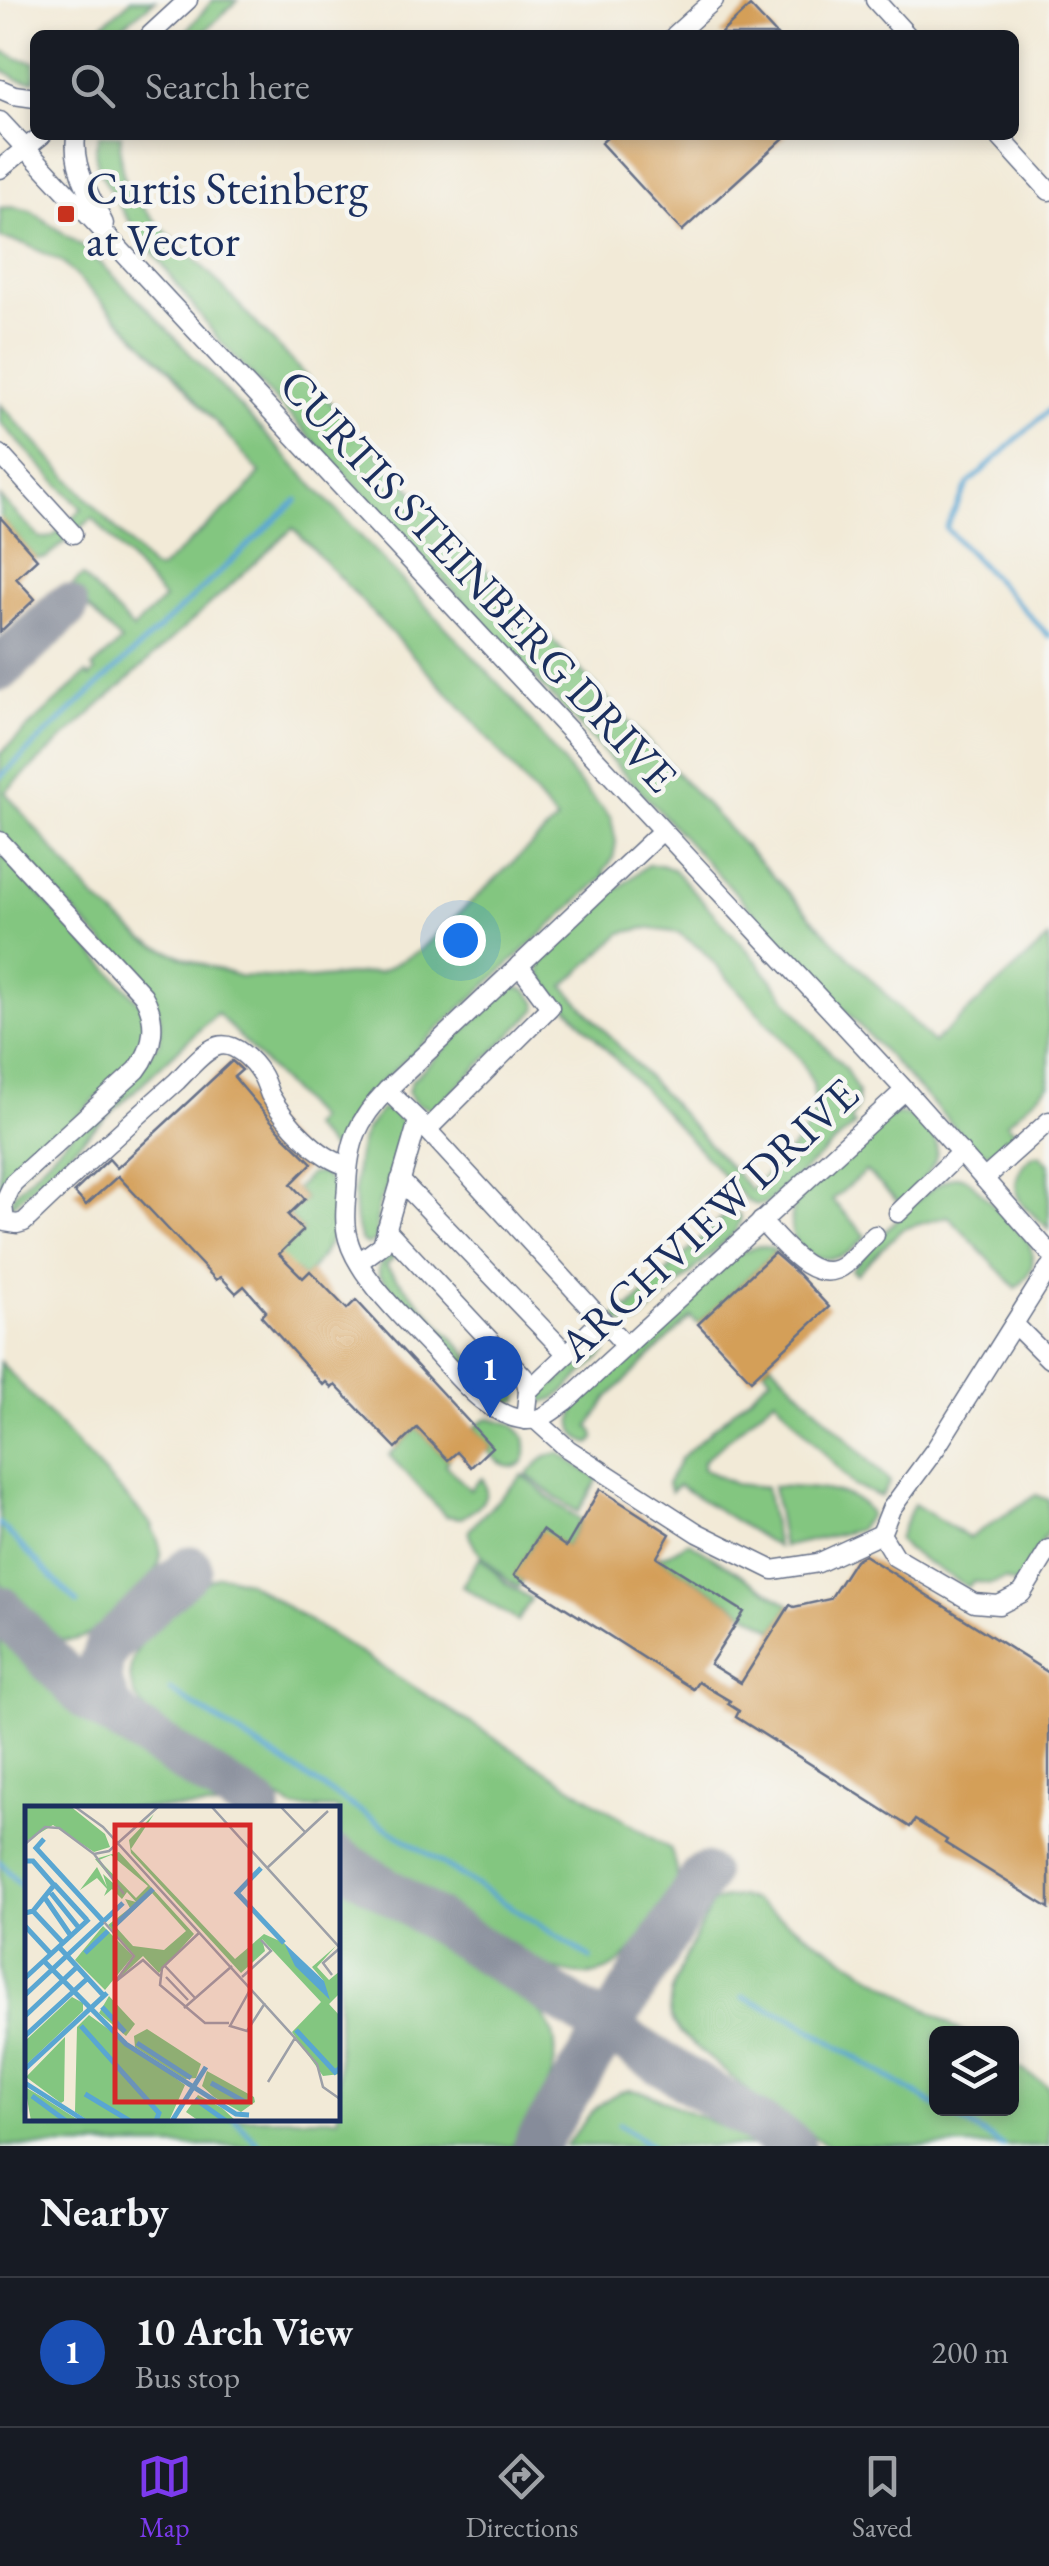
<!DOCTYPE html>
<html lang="en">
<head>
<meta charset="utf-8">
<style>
  body { margin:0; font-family:"EB Garamond",serif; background:#242831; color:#f1f3f6 }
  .controls { position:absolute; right:30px; bottom:30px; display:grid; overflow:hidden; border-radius:15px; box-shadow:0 5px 15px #0003 }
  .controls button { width:90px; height:90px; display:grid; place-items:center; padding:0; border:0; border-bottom:2px solid #363941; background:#171b24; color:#f1f3f6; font:50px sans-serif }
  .you { position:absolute; left:460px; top:940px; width:35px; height:35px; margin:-25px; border:8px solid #fff; border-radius:50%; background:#1a73e8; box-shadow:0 0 0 15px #1a73e833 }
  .badge { display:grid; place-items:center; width:65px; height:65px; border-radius:50%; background:#7c3aed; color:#fff; font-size:32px; font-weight:700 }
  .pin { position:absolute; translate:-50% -82px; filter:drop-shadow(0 2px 5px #0008) }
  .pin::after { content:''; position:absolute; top:52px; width:35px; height:30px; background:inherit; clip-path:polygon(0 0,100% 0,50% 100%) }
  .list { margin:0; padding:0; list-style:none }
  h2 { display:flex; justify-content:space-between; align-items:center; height:130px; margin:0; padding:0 40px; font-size:42px }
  h2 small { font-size:32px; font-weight:400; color:#9ea1a6 }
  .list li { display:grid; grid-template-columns:65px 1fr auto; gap:30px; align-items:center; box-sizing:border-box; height:150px; padding:0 40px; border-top:2px solid #363941 }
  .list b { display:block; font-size:38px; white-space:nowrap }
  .list p { margin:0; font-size:32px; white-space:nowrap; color:#9ea1a6 }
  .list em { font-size:32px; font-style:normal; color:#9ea1a6 }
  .icon { flex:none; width:55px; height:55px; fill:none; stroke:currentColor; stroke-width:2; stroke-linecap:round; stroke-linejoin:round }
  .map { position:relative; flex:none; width:1049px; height:2146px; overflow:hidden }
  .search { position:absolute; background:#171b24; box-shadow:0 5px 15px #0003; left:30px; right:30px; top:30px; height:110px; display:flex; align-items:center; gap:25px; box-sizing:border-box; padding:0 35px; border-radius:15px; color:#9ea1a6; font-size:38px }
  .sheet { height:280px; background:#171b24 }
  nav { display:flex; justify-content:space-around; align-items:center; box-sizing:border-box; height:140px; border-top:2px solid #363941; background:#171b24; font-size:28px; color:#9ea1a6 }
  nav a { display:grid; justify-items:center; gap:5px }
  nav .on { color:#7c3aed }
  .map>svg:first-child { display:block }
</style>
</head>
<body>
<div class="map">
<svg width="1049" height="2146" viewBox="0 0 1049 2146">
  <rect width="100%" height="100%" fill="#f6f6f2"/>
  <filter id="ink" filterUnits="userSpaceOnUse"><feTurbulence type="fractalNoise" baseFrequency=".01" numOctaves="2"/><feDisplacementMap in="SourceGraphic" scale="20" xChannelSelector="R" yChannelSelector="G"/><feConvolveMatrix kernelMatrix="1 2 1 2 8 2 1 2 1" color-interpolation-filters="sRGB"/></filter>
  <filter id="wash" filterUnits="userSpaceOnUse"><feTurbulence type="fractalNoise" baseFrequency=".0048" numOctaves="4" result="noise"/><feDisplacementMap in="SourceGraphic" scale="40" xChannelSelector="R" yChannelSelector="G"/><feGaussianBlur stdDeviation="2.25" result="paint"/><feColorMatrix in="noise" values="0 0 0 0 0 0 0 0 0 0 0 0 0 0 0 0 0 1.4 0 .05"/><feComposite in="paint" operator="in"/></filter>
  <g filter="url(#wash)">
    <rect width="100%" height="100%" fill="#f2ead7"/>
    <g fill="#83c680" stroke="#4f7a6f" stroke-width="2.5" fill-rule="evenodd">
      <path d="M131,0H155L111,35H90Z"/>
      <path d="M213,0H238L201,35H183Z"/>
      <path d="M0,50L19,59L35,62V81L18,79L0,68Z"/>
      <path d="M99,135H121C119,151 119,166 126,182C139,211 188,252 212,276L826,933L933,1043L1049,938V1085L1007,1123L1017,1133V1139C1004,1150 989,1159 973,1147L218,339L125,215L107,185L98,167L95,152Z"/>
      <path d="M13,207L31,211L86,249L150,311L513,699L574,777L611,818L616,842L613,859L603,872L606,875L379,1084L347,1130L342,1149H331L310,1127L317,1119L217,1013L9,1209L13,1195L159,1043C162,1017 161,1013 148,991L0,832V754L86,674L90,677L95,672L92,668L121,642L69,588L82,576L133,629L164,599L93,518L77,531L69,521L82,509L0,422V404L152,568L159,570L245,492L260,473L170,370L62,262L25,244L0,238V208ZM293,528L463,709L557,821L419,951L379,972L310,979L239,976L189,960L144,940L95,899L5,792Z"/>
      <path d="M0,497L39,537C49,540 54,536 61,530L69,538L46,558L37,559L0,518Z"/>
      <path d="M0,852L140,1003C148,1027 145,1045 130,1066L0,1193Z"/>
      <path d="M647,865H661L673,869L753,956L818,1039L845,1068L858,1092L857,1107L851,1121L855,1125L767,1203C759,1206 755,1205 747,1201L554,993L540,974L541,956L616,887L619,888ZM646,928L679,933L702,950L801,1060L813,1084L815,1107L810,1124L798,1142L751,1190L564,986L622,933Z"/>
      <path d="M510,987C526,987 530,992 537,1004V1009L434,1110L416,1104L408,1092L411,1081Z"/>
      <path d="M384,1109L393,1112L405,1128L385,1193C373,1208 379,1223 376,1240L368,1245L362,1242C350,1218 353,1155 366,1130C370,1123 376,1117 380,1110Z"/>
      <path d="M895,1114C907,1114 915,1117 924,1125C956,1155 921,1180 900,1204L866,1171L832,1200L866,1236C857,1245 847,1257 833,1258C798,1263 780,1229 798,1199L884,1119Z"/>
      <path d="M1034,1155H1040L1049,1164V1229C1040,1220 1025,1209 1019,1199C1011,1182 1020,1164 1034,1155Z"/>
      <path d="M321,1173C357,1201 329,1253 303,1278L295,1270H260L303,1231L288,1215L305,1199L296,1189L310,1174Z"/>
      <path d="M958,1176L968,1179L1028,1241C1037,1260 1033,1274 1016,1288L948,1216L902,1229L856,1274L851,1270C873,1245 926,1181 958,1176Z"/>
      <path d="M729,1211L739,1214L741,1218L736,1231L638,1323C628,1325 621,1326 615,1317L626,1307L629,1309Z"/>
      <path d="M759,1246L770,1248L776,1251L698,1324L691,1317L608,1397L589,1427L594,1432L595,1439L590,1444C570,1437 568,1418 580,1402L738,1253Z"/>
      <path d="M389,1254H394V1257L386,1266L495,1384L507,1391L511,1384L515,1382L519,1385V1400C507,1407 498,1399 488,1391L379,1275V1266Z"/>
      <path d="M603,1340L608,1344L606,1352L557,1398L543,1402L540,1398L544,1391L554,1385Z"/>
      <path d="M0,1362L153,1526L152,1528C163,1548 165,1560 150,1578L151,1580C126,1603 84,1658 49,1635C36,1626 12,1595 0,1582Z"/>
      <path d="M771,1362L890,1482L881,1497L854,1486L775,1398L703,1461V1469L735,1484L766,1487L777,1547L678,1485L671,1492L667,1484L681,1458L771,1377L764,1368Z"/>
      <path d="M490,1418L512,1424L525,1437C532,1472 508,1476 488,1451L492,1447L474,1428L485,1419Z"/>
      <path d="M417,1428L448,1460L445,1464L470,1490L482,1478C494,1497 477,1509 461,1518L446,1516L389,1455Z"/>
      <path d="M560,1453L598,1479L578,1512L558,1499L527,1475C537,1464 545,1454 560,1453Z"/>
      <path d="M523,1475L556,1503L581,1520L566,1547L541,1531L515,1575L523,1581L518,1587C507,1581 465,1544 469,1530C470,1527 473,1526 475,1523Z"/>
      <path d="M773,1486C799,1488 860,1486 870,1515L858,1530L783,1547Z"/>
      <path d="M1036,1495L1049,1500V1530L1016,1584L1005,1579L990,1584L973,1581L968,1587L906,1549L898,1539L914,1504L969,1538Z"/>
      <path d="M689,1542L790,1605L774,1630L657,1557L666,1555Z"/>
      <path d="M480,1557L507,1584L531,1599L518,1621L462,1586Z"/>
      <path d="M218,1576H228L246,1581L670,1849C674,1860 679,1866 676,1879C672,1903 629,1962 606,1971C583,1980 565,1972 545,1967L338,1836V1809L293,1808L155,1722L135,1697L131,1684L130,1671L133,1657L147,1633L197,1587Z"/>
      <path d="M0,1636L72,1712L224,1808L28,1809V2118H338V1880L525,1998C531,2003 538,2009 543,2015C576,2058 536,2109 512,2146H0Z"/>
      <path d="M740,1897L754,1901L964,2033L936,2034V2108H1012V2063L1049,2087V2146H829L765,2106L680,2033C675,2025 671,2019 670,2010C667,1984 701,1929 712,1903L725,1898Z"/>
      <path d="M629,2090L644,2092L746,2137L760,2146H565C584,2124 599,2095 629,2090Z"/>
    </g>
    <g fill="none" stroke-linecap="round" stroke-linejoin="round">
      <g stroke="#59a6d2" stroke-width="5">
        <path d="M1049,410L968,484L946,528L1049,636"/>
        <path d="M0,777L297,500"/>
        <path d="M0,1524L77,1603"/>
        <path d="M170,1690L591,1958"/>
        <path d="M0,1862L28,1893"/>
        <path d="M743,1997L795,2020L936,2106"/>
        <path d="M941,2108L1003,2146"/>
        <path d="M234,2118L260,2146"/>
        <path d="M619,2124L651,2146"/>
      </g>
      <g stroke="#868c9a" stroke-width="45">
        <path d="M0,669L66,607"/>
        <path d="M0,1608L85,1697L259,1809"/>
        <path d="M122,1721L108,1705L101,1684L100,1665L107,1647L190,1568"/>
        <path d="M338,1859L793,2146"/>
        <path d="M535,2146L704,1875"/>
      </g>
    </g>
    <g id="blocks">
      <g fill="#d49f58">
        <path d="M750,6L777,35H719Z"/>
        <path d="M610,135H787L682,231L601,143Z"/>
        <path d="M0,517L37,559L16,578L35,599L0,632Z"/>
        <path d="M232,1061L242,1070L234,1077L284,1136L312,1163L291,1184L305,1199L288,1215L303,1231L279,1254L303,1278L310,1271L347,1309L356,1300L492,1447L471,1467L457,1452L448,1460L417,1428L396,1448L335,1385L332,1388L326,1382L323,1385L261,1316L266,1311L244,1286L236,1293L221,1277L216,1280L118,1176L86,1205L74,1192L109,1159L117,1168Z"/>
        <path d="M774,1253L798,1274L829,1307L751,1380L698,1324Z"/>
        <path d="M600,1489L670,1534L657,1557L744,1612L710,1664L741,1683L790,1605L794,1607L830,1599L855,1560L864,1555L1049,1673V1908L945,1843L947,1840L928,1828L915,1820L910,1827L736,1717L739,1711L728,1704L730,1701L698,1682L693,1689L514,1575L542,1530L566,1547Z"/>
      </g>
    </g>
  </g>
  <g filter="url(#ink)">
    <use href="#blocks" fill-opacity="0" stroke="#667088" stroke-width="2.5"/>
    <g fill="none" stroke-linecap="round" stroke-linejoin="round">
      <g stroke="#667088" stroke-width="21">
        <g id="minor">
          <path d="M875,0L907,35"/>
          <path d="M150,35L188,0"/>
          <path d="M675,35L714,0"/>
          <path d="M0,89L14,95L35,98"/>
          <path d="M0,121L905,1090L1049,1252"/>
          <path d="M76,135C72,168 90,195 104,224"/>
          <path d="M998,135L1049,191"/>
          <path d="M0,169L42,135"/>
          <path d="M0,454L73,534"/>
          <path d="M662,831L387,1090C357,1121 349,1142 347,1185C346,1203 343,1222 348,1239C358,1277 409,1324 436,1353C460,1379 487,1416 526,1420C542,1421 554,1410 566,1401L905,1090"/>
          <path d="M0,841L143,995C158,1020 154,1048 137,1070L13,1183L3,1205L5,1222L17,1224L24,1222C74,1174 125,1127 177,1081C188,1070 203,1051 218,1046C234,1041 253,1061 261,1074C265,1080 267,1088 270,1095C285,1122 318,1158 348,1166"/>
          <path d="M387,1090L421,1123L626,1346"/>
          <path d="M427,1130L550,1007L519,965"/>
          <path d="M984,1179L1049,1121"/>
          <path d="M400,1180L567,1354"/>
          <path d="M898,1213L961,1152"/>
          <path d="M761,1221C780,1240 815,1290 846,1264C856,1255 865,1244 875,1235"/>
          <path d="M386,1229L525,1378L528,1391L525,1420"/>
          <path d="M359,1262L382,1245L418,1121"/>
          <path d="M1049,1268L936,1448L891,1509L881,1534L895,1557L974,1603L999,1605L1022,1593L1049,1549"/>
          <path d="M1014,1324L1049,1359"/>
          <path d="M528,1391L602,1320"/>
          <path d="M536,1420L568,1449L698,1533L773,1570L818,1563L881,1534"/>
        </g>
      </g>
      <use href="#minor" stroke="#fff" stroke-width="18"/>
    </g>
  </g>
  <rect fill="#c8321e" stroke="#f6f6f2" stroke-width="4" x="56" y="204" width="20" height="20" rx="5"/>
  <g text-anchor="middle" stroke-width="9" stroke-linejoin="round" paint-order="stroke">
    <g font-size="45" fill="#1b2f5e" stroke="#f6f6f2" text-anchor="start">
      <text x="86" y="204">Curtis Steinberg<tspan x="86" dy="52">at Vector</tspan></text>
    </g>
    <g font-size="45" fill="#1b2f5e" stroke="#f6f6f2">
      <text transform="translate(479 580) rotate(47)" y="16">CURTIS STEINBERG DRIVE</text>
      <text transform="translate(708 1219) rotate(-43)" y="16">ARCHVIEW DRIVE</text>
    </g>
  </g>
  <g transform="translate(25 1806)">
    <rect width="315" height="315" fill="#f2ead7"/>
    <path d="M0,0H45L80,28L85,41L69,46L28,19L0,36ZM129,8L106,43L210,153L239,128L259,137L271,155L299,175L287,161L311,140L292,161L304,174L315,165V187L304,198L315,210V268L298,270L267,226L296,196L237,133L240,145L216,167L106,47L104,34ZM94,46L169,128L134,167L118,150L91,175L110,150L83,119L105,102L100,93L111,96L102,86L97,93L87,83L79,90L82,83L72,72L55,84L72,61L82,81L78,68L99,87L70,53ZM86,49L123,80L111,92L74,54ZM127,87L161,125L139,144L108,140L91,121ZM78,120L108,150L80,184L50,154ZM84,190L110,218L101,230L74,207ZM47,191L58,197V205L0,260V235ZM64,209L160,279L144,315H64L50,306L52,221ZM122,223L176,258L171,272L160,273L110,241L109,230ZM40,231L39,295L36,297L1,271ZM182,265L229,291L230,296L216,306L189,291L177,280ZM0,281L17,291L55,315H6ZM173,289L197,302L211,315H174L161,306Z" fill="#83c680" fill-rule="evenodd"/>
    <path d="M259,137L299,175L305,194L270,160Z" fill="#59a6d2"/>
    <path fill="none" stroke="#59a6d2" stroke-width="5" d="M19,33L11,42L78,115M0,55H8L29,79L8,105M236,62L212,87L259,137M29,78L62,114M26,87L54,122M20,92L46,130M0,107L8,105L38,137M0,120L26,148M88,121L128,83M34,141L79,190M60,147L83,125M19,155L101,238L211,308L224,309M0,172L64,113M0,189L98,97M77,201L100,226M0,210L52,161M56,220L134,307L131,315M271,224L310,266L315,262M0,230L63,172M112,237L166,272M0,263L82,187M0,277L60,315M186,277L220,296M60,288L105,315M7,290L41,315M170,293L201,315M147,315L181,261"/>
    <path fill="none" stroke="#9c9fa7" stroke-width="2.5" d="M49,0L78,21L270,232L243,276M186,0L315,142L298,157L307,169M255,0L281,27M0,38L20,21L34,22L69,48M69,48L84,45L134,0M69,48L99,88M242,62L303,5M79,116L109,150L90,176M175,126L137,162L135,179L180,217H204M140,160L171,193M141,171L163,194M217,171L246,145L236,134M90,176L118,154L135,170M226,182L205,220L222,225L240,197M159,202L207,160M270,232L292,258L298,281L315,293"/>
    <path fill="#d62828" fill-opacity="0.15" stroke="#d62828" stroke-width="5" d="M90,19H225V296H90Z"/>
    <rect width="315" height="315" fill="none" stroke="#1b2f5e" stroke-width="5"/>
  </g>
</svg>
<div class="controls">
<button><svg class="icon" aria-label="layers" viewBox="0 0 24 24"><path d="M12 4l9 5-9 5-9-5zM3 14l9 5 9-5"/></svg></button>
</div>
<div class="you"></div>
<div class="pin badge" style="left:490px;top:1418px;background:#1a4fb4">1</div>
<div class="search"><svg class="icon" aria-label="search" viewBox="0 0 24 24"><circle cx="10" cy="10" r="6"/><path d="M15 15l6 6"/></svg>Search here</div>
</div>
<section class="sheet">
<h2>Nearby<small></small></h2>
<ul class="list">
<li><span class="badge" style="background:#1a4fb4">1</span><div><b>10 Arch View</b><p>Bus stop</p></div><em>200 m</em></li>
</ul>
</section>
<nav>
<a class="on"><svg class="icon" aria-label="map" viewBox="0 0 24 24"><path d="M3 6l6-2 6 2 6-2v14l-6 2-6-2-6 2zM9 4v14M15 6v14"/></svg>Map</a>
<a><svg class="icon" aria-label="directions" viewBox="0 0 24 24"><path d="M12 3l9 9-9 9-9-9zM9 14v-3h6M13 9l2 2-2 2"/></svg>Directions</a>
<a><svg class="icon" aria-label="saved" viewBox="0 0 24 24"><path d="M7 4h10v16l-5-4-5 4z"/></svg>Saved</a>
</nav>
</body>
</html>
